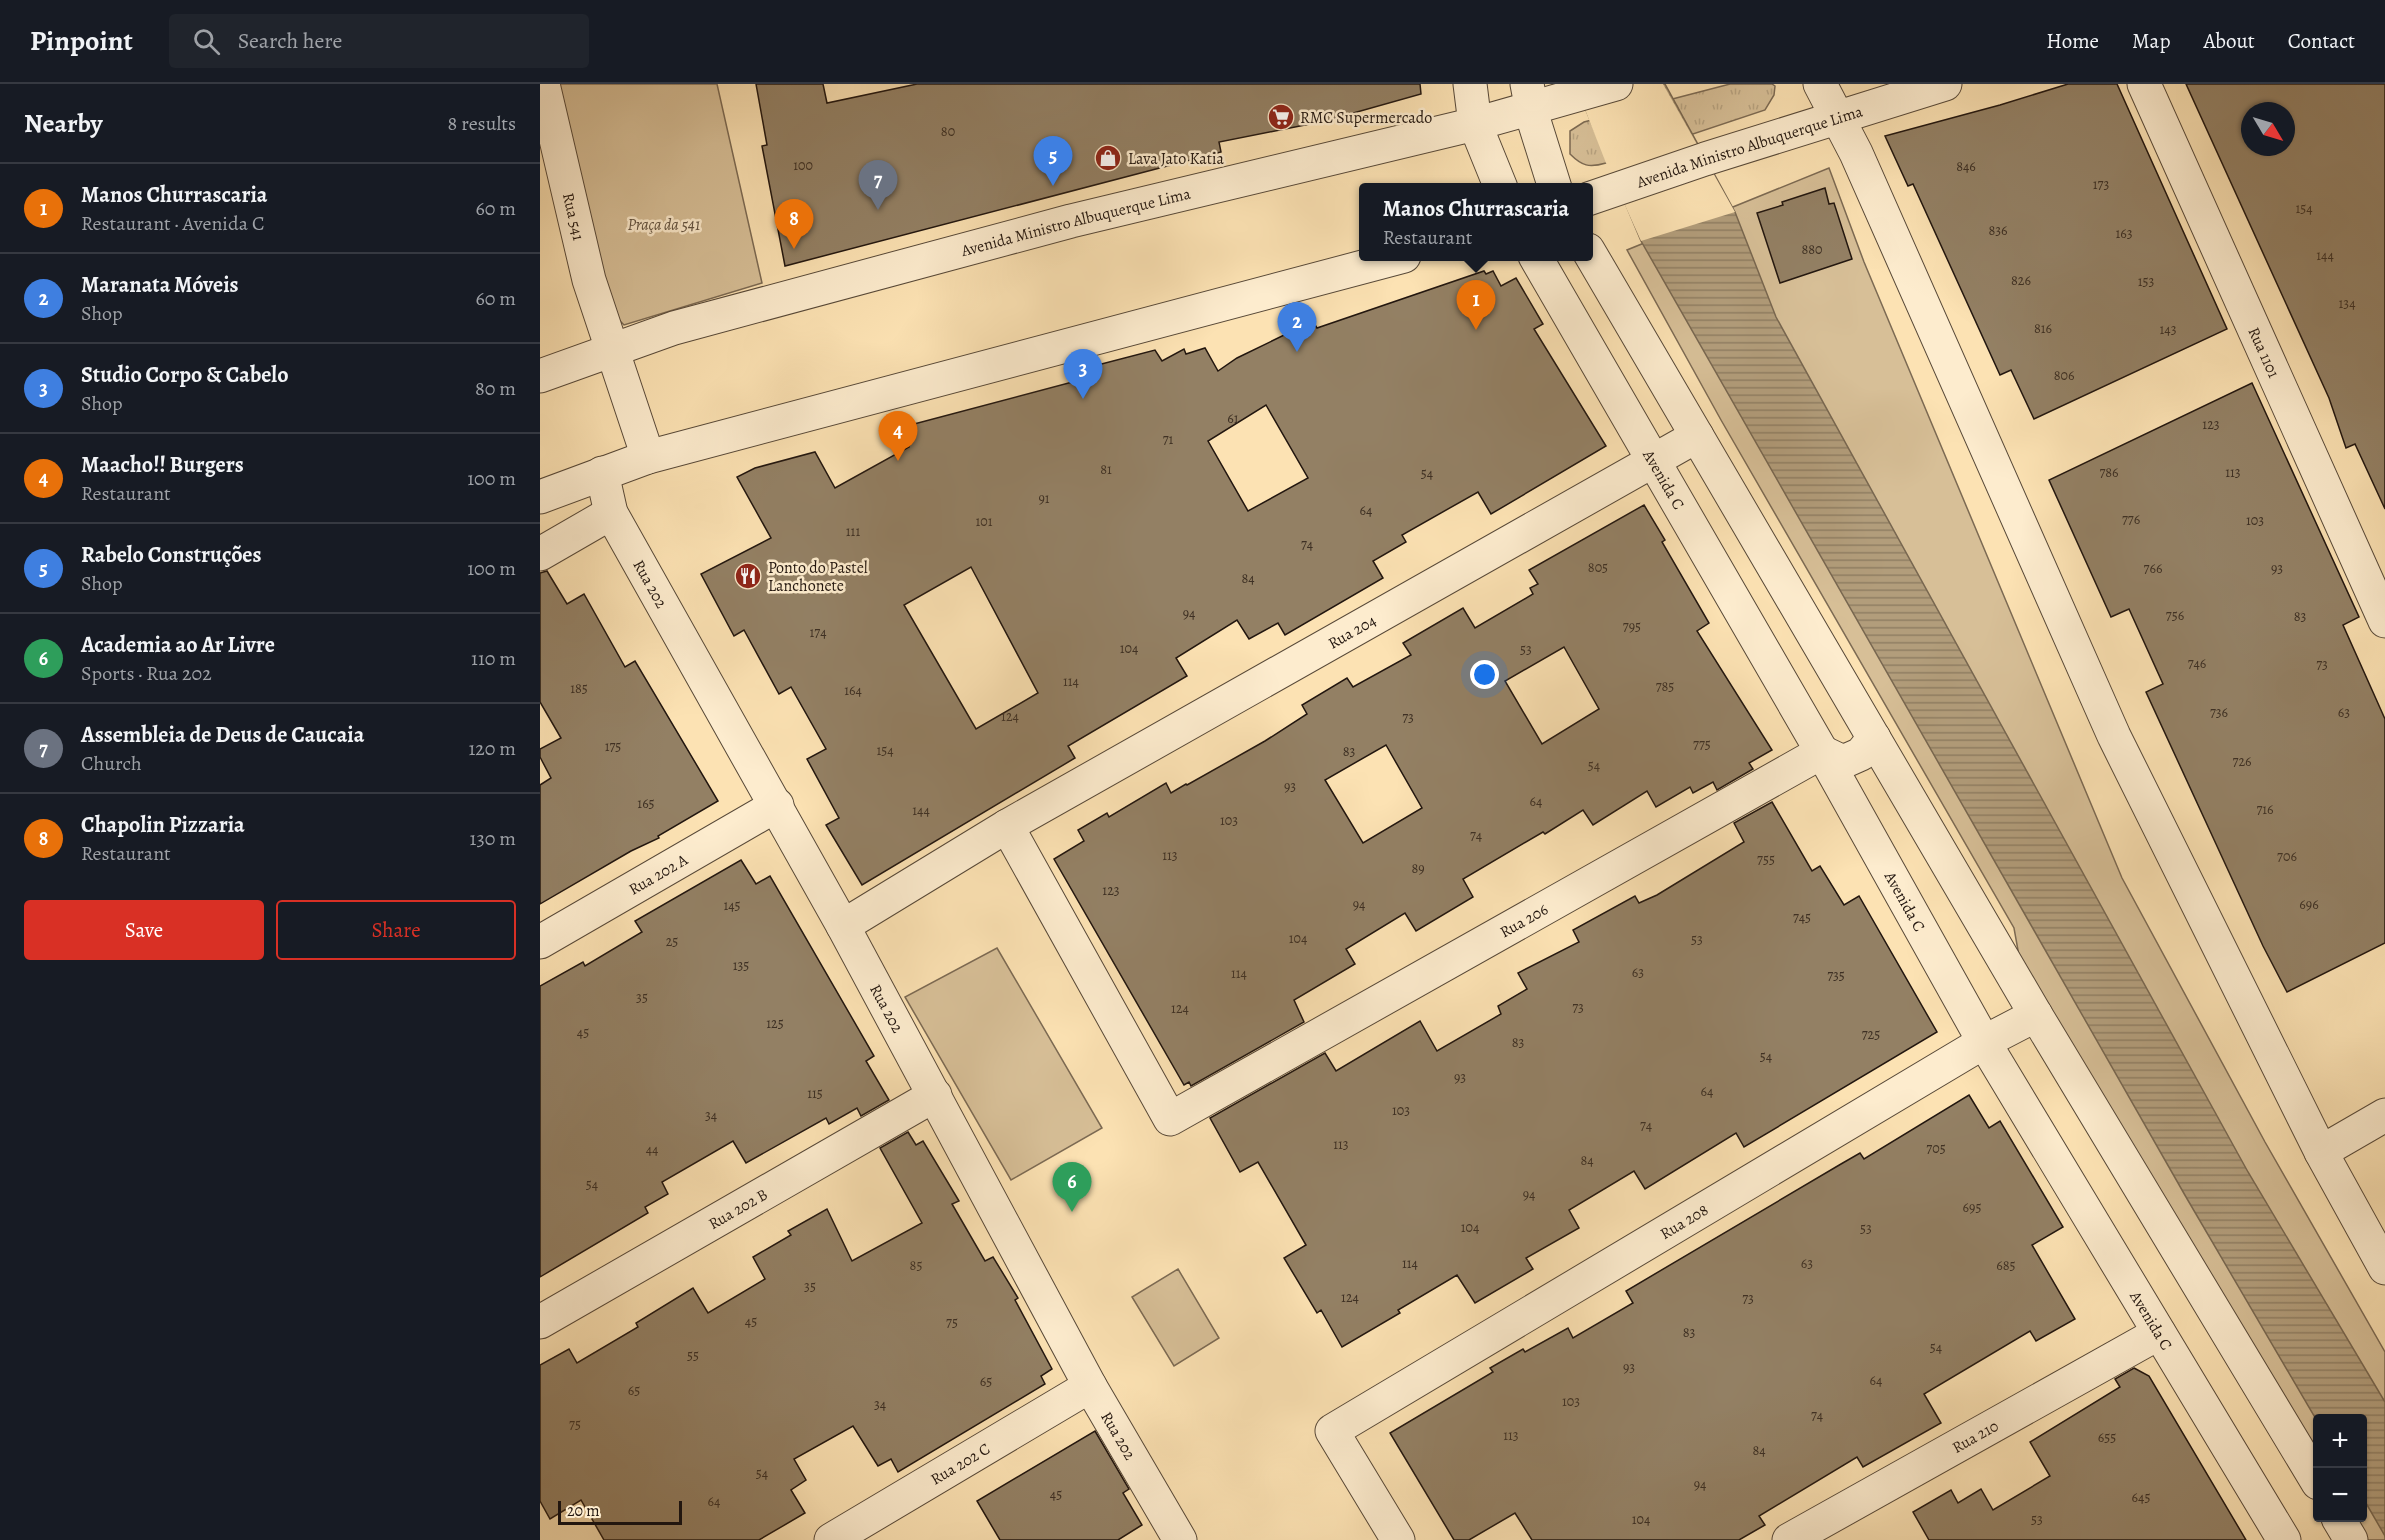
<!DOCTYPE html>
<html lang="en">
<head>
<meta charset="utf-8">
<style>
  body { margin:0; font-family:Alegreya,serif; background:#20242c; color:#f1f3f6 }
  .controls { position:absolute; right:18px; bottom:18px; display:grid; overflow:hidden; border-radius:6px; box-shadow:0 2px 4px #0004 }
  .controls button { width:54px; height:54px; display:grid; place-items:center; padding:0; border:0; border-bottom:2px solid #363941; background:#171b24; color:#f1f3f6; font:30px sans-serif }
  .compass { position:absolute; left:1701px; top:18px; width:54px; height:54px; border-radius:50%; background:#171b24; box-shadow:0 2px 4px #0004; rotate:128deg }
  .scale { position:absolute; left:18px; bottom:15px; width:124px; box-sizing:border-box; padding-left:6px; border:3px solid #22160f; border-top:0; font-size:16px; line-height:21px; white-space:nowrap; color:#22160f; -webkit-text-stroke:4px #fdecce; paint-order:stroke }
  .you { position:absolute; left:945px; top:591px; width:21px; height:21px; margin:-15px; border:4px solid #fff; border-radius:50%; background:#1a73e8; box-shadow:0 0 0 9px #1a73e833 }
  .badge { display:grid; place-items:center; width:39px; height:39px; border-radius:50%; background:#d93025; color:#fff; font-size:20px; font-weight:700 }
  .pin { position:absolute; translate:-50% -50px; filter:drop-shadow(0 2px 3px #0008) }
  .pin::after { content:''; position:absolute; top:32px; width:21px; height:18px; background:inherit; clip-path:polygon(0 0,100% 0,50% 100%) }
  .popup { position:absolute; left:819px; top:99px; width:234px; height:78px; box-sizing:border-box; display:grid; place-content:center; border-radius:6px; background:#171b24; filter:drop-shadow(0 2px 4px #0005); font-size:20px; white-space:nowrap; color:#9ea1a6 }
  .popup b { font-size:22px; color:#f1f3f6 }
  .popup::after { content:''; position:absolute; left:50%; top:100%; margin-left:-12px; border:12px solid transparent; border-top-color:#171b24 }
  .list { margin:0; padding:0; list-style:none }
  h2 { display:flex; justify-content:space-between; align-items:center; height:78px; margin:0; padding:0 24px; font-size:26px }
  h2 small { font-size:20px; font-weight:400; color:#9ea1a6 }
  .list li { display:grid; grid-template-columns:39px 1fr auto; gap:18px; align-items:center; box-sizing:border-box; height:90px; padding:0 24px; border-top:2px solid #363941 }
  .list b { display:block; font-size:22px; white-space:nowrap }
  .list p { margin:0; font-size:20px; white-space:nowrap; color:#9ea1a6 }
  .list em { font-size:20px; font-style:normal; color:#9ea1a6 }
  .actions { display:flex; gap:12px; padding:18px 24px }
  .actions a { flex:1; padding:14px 0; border:2px solid #d93025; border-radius:6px; text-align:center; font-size:21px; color:#d93025 }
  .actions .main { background:#d93025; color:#fff }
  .icon { flex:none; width:33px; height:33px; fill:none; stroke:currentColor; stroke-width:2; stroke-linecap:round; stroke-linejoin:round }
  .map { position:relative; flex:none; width:1845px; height:1456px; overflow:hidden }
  header { display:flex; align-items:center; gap:36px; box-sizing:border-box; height:84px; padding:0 30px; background:#171b24; border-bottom:2px solid #363941 }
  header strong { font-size:28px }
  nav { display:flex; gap:33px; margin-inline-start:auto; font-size:21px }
  .search { width:420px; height:54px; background:#20242c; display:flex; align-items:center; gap:15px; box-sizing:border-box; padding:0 21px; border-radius:6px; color:#9ea1a6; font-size:22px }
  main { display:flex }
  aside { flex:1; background:#171b24 }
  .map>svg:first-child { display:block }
</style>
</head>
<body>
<header>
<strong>Pinpoint</strong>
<div class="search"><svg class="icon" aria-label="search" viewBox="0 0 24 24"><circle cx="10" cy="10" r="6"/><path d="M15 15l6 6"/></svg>Search here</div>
<nav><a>Home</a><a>Map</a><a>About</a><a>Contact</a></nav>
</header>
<main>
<aside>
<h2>Nearby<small>8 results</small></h2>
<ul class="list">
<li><span class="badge" style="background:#e8710a">1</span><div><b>Manos Churrascaria</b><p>Restaurant · Avenida C</p></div><em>60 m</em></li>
<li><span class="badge" style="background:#3f7fe0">2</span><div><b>Maranata Móveis</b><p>Shop</p></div><em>60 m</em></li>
<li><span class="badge" style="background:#3f7fe0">3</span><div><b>Studio Corpo &amp; Cabelo</b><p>Shop</p></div><em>80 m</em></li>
<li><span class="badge" style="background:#e8710a">4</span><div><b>Maacho!! Burgers</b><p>Restaurant</p></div><em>100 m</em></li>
<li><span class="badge" style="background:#3f7fe0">5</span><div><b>Rabelo Construções</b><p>Shop</p></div><em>100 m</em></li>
<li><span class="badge" style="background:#2e9e5b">6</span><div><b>Academia ao Ar Livre</b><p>Sports · Rua 202</p></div><em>110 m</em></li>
<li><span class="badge" style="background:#6b7280">7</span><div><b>Assembleia de Deus de Caucaia</b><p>Church</p></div><em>120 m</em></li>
<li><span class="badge" style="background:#e8710a">8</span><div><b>Chapolin Pizzaria</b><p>Restaurant</p></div><em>130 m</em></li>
</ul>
<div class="actions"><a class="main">Save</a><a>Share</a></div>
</aside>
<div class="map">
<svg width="1845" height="1456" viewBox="0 0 1845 1456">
  <defs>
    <pattern id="grass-tufts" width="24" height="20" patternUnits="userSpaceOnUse" patternTransform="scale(1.5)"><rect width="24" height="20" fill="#d7bf97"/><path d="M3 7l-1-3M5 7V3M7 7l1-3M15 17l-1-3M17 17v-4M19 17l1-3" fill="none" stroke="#b8a381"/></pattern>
    <pattern id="water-rules" width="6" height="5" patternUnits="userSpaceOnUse" patternTransform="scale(1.5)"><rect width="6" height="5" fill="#b29d7b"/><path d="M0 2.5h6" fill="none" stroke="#907f63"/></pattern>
  </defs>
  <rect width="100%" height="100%" fill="#fce2b3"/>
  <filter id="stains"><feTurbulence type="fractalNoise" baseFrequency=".00333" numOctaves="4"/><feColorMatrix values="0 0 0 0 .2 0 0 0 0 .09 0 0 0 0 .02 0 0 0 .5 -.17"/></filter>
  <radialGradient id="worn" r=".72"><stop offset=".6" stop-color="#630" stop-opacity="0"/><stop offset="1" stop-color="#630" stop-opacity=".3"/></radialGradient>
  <path fill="url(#grass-tufts)" stroke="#7c6a53" stroke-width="1.5" d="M1190,0H1232L1235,2L1234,11L1225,26L1066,79C1049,84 1042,82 1030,70V47L1044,38Z"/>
  <g fill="#d7bf97" stroke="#7c6a53" stroke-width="1.5">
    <path d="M12,0H177L222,199L84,241L54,210Z"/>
    <path d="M1289,84L1324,178L1582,794L1725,1058L1845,1268V1456H1798L1785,1434H1822V1334H1778L1777,1420L1490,933L1474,844L1181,336L1087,166Z"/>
    <path d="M457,864L562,1044L471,1096L365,913Z"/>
    <path d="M638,1185L679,1254L634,1282L592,1213Z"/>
  </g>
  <path fill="url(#water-rules)" stroke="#786750" stroke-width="1.5" d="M1035,0H1125L1195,128L1236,233L1708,1088L1845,1318V1452L1823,1414L1822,1334H1778L1777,1337L1646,1113L1101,157Z"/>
  <path fill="#fce2b3" d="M1035,0H1123L1195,128L1101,157L1066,79Z"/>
  <g fill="#938064" stroke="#22160f" stroke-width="1.5" fill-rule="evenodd">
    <path d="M216,0H283L287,19L377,0H880L881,10L785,37L679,58L681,68L245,182L222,62L227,61Z"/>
    <path d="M1528,0H1577L1687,245L1494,335L1471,286L1460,291L1373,100L1368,102L1345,52L1460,21Z"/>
    <path d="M1646,0H1845V425L1815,360L1806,364L1789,314ZM1710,27H1746V63H1710Z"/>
    <path d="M1285,104L1289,120L1294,119L1312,175L1240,199L1217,129L1243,121L1242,118Z"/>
    <path d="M944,187L946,190L953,187L961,202L976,194L1003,240L994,245L1066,362L951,430L938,408L862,451L866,458L833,477L843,494L745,551L738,539L709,555L697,536L636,574L647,592L528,662L535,674L322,801L286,741L299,734L267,675L286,665L251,603L239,610L204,546L194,552L161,490L231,454L197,393L215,384L275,368L295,404L369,363L359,344L555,292L550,283L615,266L622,277L644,265L646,270L665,264L678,287L697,274L773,237L777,244ZM726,321L768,394L708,427L668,357ZM431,483L498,609L436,645L364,521Z"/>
    <path d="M1712,299L1819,533L1803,541L1845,635V859L1747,908L1723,862L1606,608L1623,600L1589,525L1571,533L1509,396Z"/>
    <path d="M1104,421L1125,456L1122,458L1169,539L1157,547L1232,666L1209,679L1213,685L1177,706L1173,698L1153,709L1150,703L1116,723L1107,707L1053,741L1043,726L1005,750L1003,748L923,795L933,813L876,847L865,829L806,865L815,880L754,916L764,938L651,1002L649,998L644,1001L514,775L544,757L538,746L567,729L569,733L626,699L631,709L646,700L647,701L725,657L767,630L762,621L807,594L813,603L871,571L863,559L923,524L935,544L993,510L990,504L998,500L989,486ZM1024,563L1059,625L1002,660L965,597ZM846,661L882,724L823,759L785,696Z"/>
    <path d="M7,487L27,520L44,510L85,583L95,577L178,717L118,752L119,754L91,767L0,820V701L11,694L0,673V665L21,654L0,618V489Z"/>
    <path d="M1232,718L1272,787L1280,782L1304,821L1319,812L1397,948L1204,1063L1196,1049L1105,1105L1094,1087L1029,1126L1039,1144L986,1174L993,1185L935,1219L917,1191L858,1226L860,1229L802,1263L781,1226L777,1229L744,1174L766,1161L718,1078L700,1088L670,1034L785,969L796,987L880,937L897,967L961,930L958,922L987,905L978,889L1039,858L1033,846L1095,812L1099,819L1117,811L1204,758L1194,739Z"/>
    <path d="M201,776L216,800L230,792L334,972L326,977L349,1016L321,1032L317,1024L289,1040L286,1034L206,1079L193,1057L122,1098L128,1110L105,1123L108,1129L0,1193V902L43,878L45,882L102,848L95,837Z"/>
    <path d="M1429,1011L1449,1044L1460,1037L1523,1143L1492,1161L1535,1235L1496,1257L1490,1247L1384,1310L1401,1339L1323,1383L1317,1373L1219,1432L1225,1441L1199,1456H992L975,1429L929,1456H914L850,1349L953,1288L950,1284L983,1265L985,1268L1028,1244L1033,1254L1093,1219L1086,1207L1301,1080L1320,1069L1324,1075Z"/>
    <path d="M368,1048L376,1061L383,1057L419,1117L412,1120L445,1177L453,1173L478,1214L475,1216L512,1285L501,1292L505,1300L358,1388L351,1375L338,1382L313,1342L254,1375L266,1396L251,1406L265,1429L219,1456H64L41,1416L10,1435L0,1417V1281L29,1265L37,1279L98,1243L96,1239L153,1204L168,1229L225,1195L213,1173L251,1151L248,1147L287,1125L312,1177L382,1139L340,1064Z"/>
    <path d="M1594,1284L1609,1292L1706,1456H1389L1373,1428L1411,1406L1418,1419L1441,1405L1453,1426L1510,1392L1490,1358L1580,1303L1575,1295Z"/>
    <path d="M555,1347L589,1405L583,1409L602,1441L578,1456H460L437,1417Z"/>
  </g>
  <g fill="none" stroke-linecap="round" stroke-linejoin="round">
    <g stroke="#584938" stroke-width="35">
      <g id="minor">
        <path id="s1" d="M3,0L49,196L108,373"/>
        <path d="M930,0L935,40L961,104"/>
        <path d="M987,0L994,37L1015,104"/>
        <path d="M1280,0L1316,69L1574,652L1781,1068L1845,1184"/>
        <path id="s2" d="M1604,0L1845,537"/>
        <path id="s3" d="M1048,115L1165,75L1405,0"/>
        <path d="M1048,166L1496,931L1778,1399"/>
        <path id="s4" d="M995,172L1282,668L1444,958L1744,1456"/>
        <path id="s5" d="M0,292L134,244L531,137L935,40L1076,0"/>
        <path id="s6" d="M62,389L71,429L303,842L550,1302L640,1456"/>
        <path d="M0,413L108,373L864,172"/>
        <path d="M0,470L71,429"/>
        <path id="s7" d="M467,742L630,1035L1282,668L1303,678L1321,670L1334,654"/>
        <path id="s8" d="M303,842L467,742L1157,352"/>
        <path id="s9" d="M0,858L237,721"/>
        <path d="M1781,1068L1845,1031"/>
        <path id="s10" d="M0,1238L395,1011"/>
        <path d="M1798,1434L1811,1456"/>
        <path id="s11" d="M291,1456L550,1302"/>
        <path id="s12" d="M858,1456L792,1347L1444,958L1496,931"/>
        <path id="s13" d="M1249,1456L1619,1249"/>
      </g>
    </g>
    <use href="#minor" stroke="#fdecce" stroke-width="33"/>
  </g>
  <defs>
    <g id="supermarket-disc" transform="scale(1.35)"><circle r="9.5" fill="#8f2418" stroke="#fdecce"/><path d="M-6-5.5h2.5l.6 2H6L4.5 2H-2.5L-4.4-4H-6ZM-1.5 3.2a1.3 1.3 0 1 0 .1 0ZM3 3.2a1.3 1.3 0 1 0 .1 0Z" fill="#fff"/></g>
    <g id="shop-disc" transform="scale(1.35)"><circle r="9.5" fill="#8f2418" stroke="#fdecce"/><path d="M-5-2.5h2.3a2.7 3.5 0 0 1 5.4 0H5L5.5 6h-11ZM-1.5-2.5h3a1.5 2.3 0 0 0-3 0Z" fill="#fff"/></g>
    <g id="restaurant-disc" transform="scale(1.35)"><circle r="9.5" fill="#8f2418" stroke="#fdecce"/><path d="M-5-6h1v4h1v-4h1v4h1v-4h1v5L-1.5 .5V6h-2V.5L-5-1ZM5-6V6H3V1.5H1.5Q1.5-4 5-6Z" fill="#fff"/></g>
  </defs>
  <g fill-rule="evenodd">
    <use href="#supermarket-disc" x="741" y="33"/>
    <use href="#shop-disc" x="568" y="74"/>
    <use href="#restaurant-disc" x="208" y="492"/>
  </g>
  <g text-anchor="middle" stroke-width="5" stroke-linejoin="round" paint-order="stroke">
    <g font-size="14" fill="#3e3024">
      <text x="408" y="52">80</text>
      <text x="263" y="86">100</text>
      <text x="1426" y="87">846</text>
      <text x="1561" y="105">173</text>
      <text x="1764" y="129">154</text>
      <text x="1458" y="151">836</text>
      <text x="1584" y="154">163</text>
      <text x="1272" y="170">880</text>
      <text x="1785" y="176">144</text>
      <text x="1481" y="201">826</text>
      <text x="1606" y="202">153</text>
      <text x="1807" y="224">134</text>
      <text x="1503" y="249">816</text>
      <text x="1628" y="250">143</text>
      <text x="1524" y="296">806</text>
      <text x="693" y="339">61</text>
      <text x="1671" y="345">123</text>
      <text x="628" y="360">71</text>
      <text x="566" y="390">81</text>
      <text x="1569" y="393">786</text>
      <text x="1693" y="393">113</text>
      <text x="887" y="394">54</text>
      <text x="504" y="419">91</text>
      <text x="826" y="431">64</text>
      <text x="1591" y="440">776</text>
      <text x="1715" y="441">103</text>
      <text x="444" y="442">101</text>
      <text x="313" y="452">111</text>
      <text x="767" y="465">74</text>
      <text x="1058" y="488">805</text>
      <text x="1613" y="489">766</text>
      <text x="1737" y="489">93</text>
      <text x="708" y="499">84</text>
      <text x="649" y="534">94</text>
      <text x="1635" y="536">756</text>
      <text x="1760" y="537">83</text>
      <text x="1092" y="547">795</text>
      <text x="278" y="553">174</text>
      <text x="589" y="569">104</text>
      <text x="986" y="570">53</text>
      <text x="1657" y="584">746</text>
      <text x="1782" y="585">73</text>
      <text x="531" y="602">114</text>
      <text x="1125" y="607">785</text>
      <text x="39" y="609">185</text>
      <text x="313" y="611">164</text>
      <text x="1679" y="633">736</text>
      <text x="1804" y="633">63</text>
      <text x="470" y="637">124</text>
      <text x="868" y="638">73</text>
      <text x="1162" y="665">775</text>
      <text x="73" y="667">175</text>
      <text x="345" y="671">154</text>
      <text x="809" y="672">83</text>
      <text x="1702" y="682">726</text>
      <text x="1054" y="686">54</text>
      <text x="750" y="707">93</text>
      <text x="996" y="722">64</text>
      <text x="106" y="724">165</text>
      <text x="1725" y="730">716</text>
      <text x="381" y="731">144</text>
      <text x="689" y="741">103</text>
      <text x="936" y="756">74</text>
      <text x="630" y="776">113</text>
      <text x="1747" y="777">706</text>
      <text x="1226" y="780">755</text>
      <text x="878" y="789">89</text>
      <text x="571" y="811">123</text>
      <text x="819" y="825">94</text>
      <text x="1769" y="825">696</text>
      <text x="192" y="826">145</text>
      <text x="1262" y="838">745</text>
      <text x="758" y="859">104</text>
      <text x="1157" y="860">53</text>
      <text x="132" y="862">25</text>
      <text x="201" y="886">135</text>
      <text x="1098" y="893">63</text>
      <text x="699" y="894">114</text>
      <text x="1296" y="896">735</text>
      <text x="102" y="918">35</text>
      <text x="1038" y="928">73</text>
      <text x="640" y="929">124</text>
      <text x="235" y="944">125</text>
      <text x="43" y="953">45</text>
      <text x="1331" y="955">725</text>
      <text x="978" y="963">83</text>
      <text x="1226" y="977">54</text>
      <text x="920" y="998">93</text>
      <text x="1167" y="1012">64</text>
      <text x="275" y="1014">115</text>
      <text x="861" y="1031">103</text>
      <text x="171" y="1036">34</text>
      <text x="1106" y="1046">74</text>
      <text x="801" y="1065">113</text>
      <text x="1396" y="1069">705</text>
      <text x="112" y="1070">44</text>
      <text x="1047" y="1081">84</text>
      <text x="52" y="1105">54</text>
      <text x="989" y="1115">94</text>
      <text x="1432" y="1128">695</text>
      <text x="930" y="1148">104</text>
      <text x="1326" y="1149">53</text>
      <text x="870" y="1184">114</text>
      <text x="1267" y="1184">63</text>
      <text x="376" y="1186">85</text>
      <text x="1466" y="1186">685</text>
      <text x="270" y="1207">35</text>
      <text x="810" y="1218">124</text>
      <text x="1208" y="1219">73</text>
      <text x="211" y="1242">45</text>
      <text x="412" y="1243">75</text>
      <text x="1149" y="1253">83</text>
      <text x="1396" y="1268">54</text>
      <text x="153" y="1276">55</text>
      <text x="1089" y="1288">93</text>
      <text x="1336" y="1301">64</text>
      <text x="446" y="1302">65</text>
      <text x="94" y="1311">65</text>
      <text x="1031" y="1322">103</text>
      <text x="340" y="1325">34</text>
      <text x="1277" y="1336">74</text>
      <text x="35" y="1345">75</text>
      <text x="971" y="1356">113</text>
      <text x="1567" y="1358">655</text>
      <text x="1219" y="1371">84</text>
      <text x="222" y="1394">54</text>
      <text x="1160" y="1405">94</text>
      <text x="516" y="1415">45</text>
      <text x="1601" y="1418">645</text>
      <text x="174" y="1422">64</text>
      <text x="1101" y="1440">104</text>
      <text x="1497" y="1440">53</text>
    </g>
    <g font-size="16" fill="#22160f" stroke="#fdecce" text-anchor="start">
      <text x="760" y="39">RMC Supermercado</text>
      <text x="588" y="80">Lava Jato Katia</text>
      <text x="228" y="489">Ponto do Pastel<tspan x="228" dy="18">Lanchonete</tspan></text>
    </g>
    <g font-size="16" fill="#22160f" stroke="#fdecce">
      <text dy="6" stroke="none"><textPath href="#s3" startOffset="170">Avenida Ministro Albuquerque Lima</textPath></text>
      <text dy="6" stroke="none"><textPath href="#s1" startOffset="136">Rua 541</textPath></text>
      <text dy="6" stroke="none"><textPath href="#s5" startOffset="558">Avenida Ministro Albuquerque Lima</textPath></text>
      <text dy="6" stroke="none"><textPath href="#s2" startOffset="294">Rua 1101</textPath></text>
      <text dy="6" stroke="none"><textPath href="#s4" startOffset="258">Avenida C</textPath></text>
      <text dy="6" stroke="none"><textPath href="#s6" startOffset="122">Rua 202</textPath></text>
      <text dy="6" stroke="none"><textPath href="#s8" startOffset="588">Rua 204</textPath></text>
      <text dy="6" stroke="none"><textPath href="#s9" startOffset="136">Rua 202 A</textPath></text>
      <text dy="6" stroke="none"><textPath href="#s4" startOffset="744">Avenida C</textPath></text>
      <text dy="6" stroke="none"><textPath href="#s7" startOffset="741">Rua 206</textPath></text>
      <text dy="6" stroke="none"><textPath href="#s6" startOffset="608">Rua 202</textPath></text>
      <text dy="6" stroke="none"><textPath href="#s10" startOffset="228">Rua 202 B</textPath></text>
      <text dy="6" stroke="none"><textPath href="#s12" startOffset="537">Rua 208</textPath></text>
      <text dy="6" stroke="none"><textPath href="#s4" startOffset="1230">Avenida C</textPath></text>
      <text dy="6" stroke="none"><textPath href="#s6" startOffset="1094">Rua 202</textPath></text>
      <text dy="6" stroke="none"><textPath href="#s13" startOffset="213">Rua 210</textPath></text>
      <text dy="6" stroke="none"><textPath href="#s11" startOffset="150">Rua 202 C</textPath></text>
    </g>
    <g font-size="16" font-style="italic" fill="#61513f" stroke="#fdecce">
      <text x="124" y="146">Praça da 541</text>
    </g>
  </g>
  <rect width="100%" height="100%" filter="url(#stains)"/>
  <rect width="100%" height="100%" fill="url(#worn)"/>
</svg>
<div class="controls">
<button>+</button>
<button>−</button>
</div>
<svg class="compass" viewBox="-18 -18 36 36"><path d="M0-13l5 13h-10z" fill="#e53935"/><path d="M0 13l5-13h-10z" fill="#9ea1a6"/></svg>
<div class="scale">20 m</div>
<div class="you"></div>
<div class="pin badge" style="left:936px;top:246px;background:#e8710a">1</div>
<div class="popup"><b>Manos Churrascaria</b>Restaurant</div>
<div class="pin badge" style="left:757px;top:268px;background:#3f7fe0">2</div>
<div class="pin badge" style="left:543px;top:315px;background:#3f7fe0">3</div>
<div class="pin badge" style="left:358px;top:377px;background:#e8710a">4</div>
<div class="pin badge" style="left:513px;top:102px;background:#3f7fe0">5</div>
<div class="pin badge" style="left:532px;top:1128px;background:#2e9e5b">6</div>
<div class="pin badge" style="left:338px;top:126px;background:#6b7280">7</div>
<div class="pin badge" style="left:254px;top:165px;background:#e8710a">8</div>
</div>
</main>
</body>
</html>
